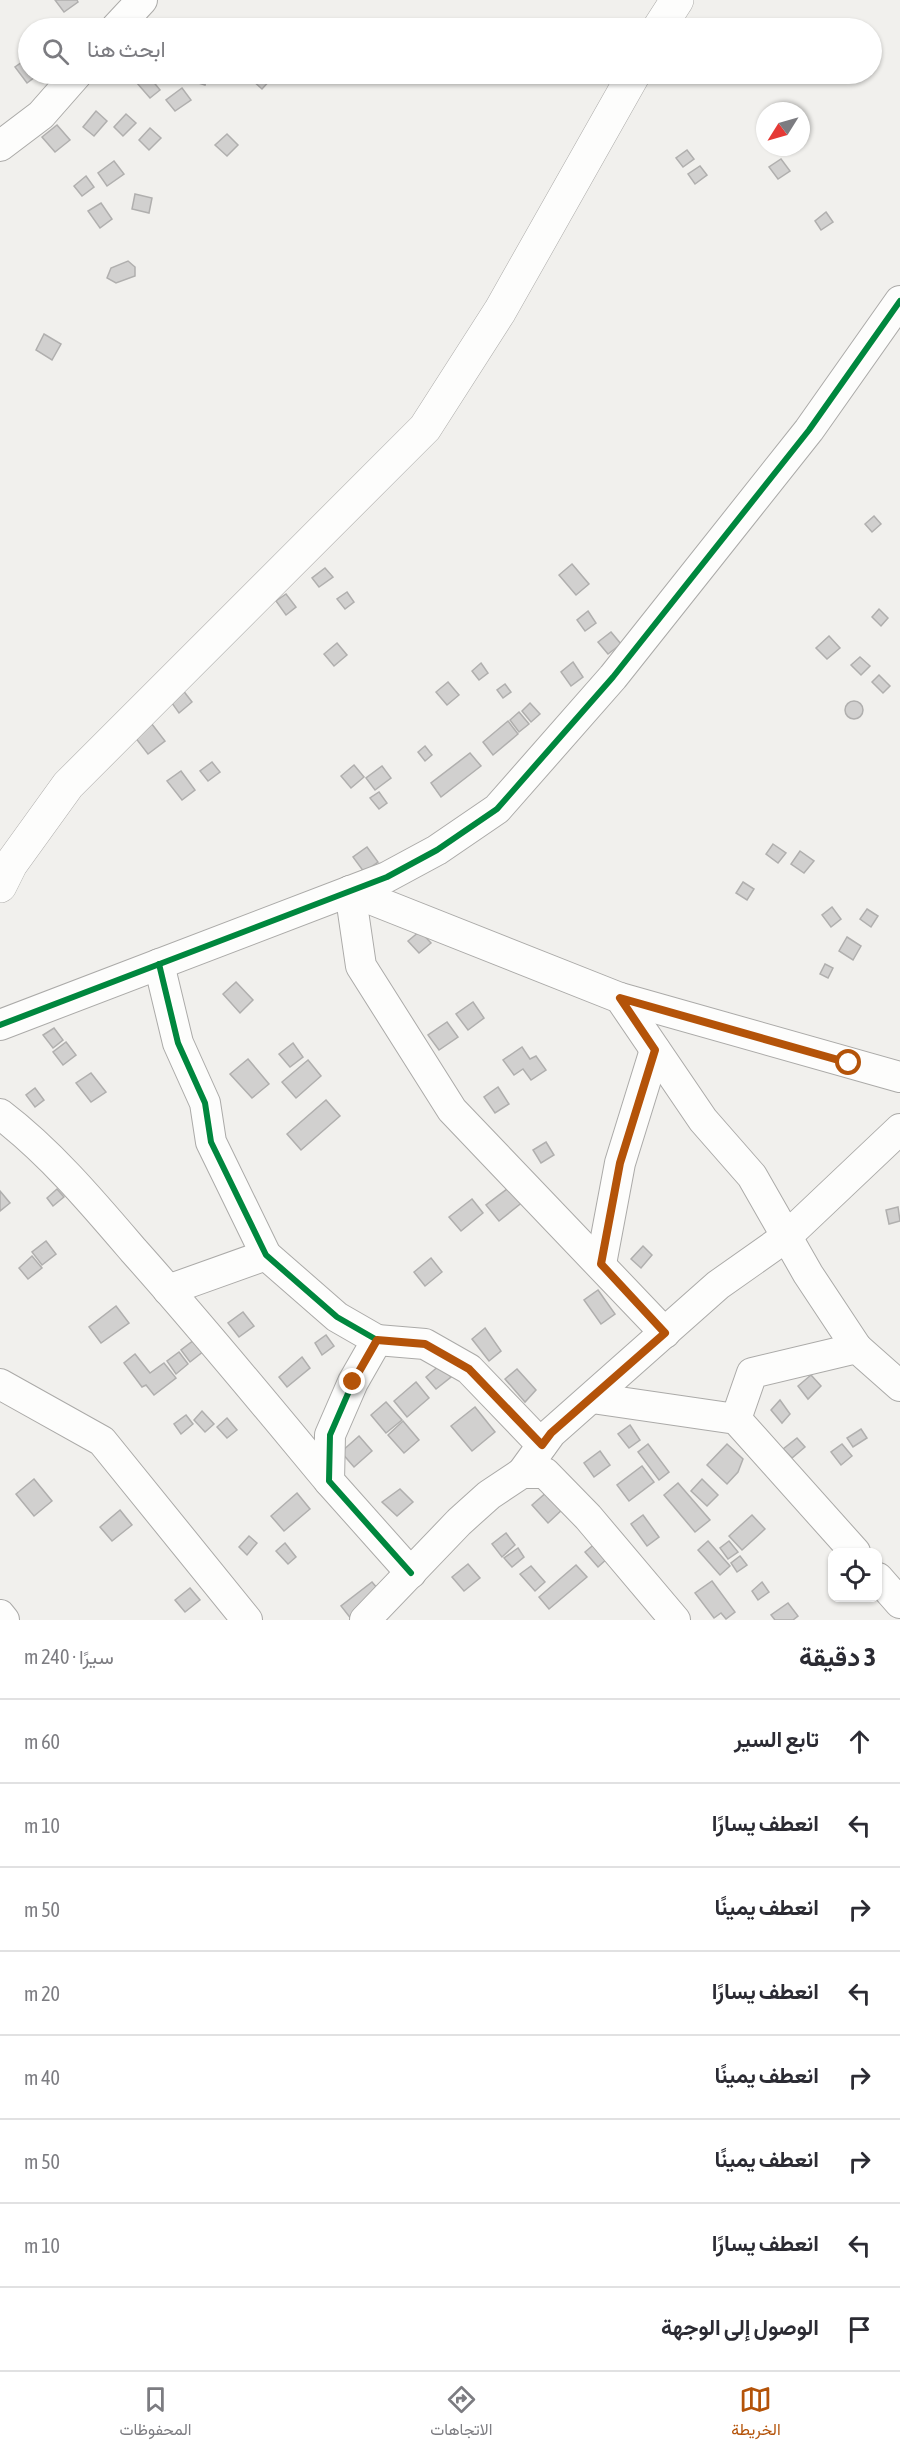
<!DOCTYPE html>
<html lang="ar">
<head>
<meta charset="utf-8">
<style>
  body { margin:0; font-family:"Asap Condensed",Vazirmatn,sans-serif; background:#f2f2f3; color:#2b2b33; direction:rtl }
  .controls { position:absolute; right:18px; bottom:18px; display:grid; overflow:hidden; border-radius:12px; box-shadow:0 2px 4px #0004 }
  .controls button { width:54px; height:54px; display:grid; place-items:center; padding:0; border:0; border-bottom:2px solid #e1e1e2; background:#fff; color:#2b2b33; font:30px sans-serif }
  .compass { position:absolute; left:756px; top:102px; width:54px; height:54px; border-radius:50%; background:#fff; box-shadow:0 2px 4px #0004; rotate:233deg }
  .stop { position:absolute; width:18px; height:18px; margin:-14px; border:4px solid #b45309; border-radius:50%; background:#fff }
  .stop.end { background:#b45309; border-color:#fff; box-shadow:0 2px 6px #0008 }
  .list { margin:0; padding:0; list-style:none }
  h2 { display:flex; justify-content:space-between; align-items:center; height:78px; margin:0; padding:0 24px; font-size:26px }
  h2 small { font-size:20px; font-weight:400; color:#7c7c81 }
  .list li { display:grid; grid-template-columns:39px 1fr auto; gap:18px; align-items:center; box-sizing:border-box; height:84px; padding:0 24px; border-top:2px solid #e1e1e2 }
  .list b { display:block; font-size:22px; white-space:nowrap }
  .list em { font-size:20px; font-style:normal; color:#7c7c81 }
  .icon { flex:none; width:33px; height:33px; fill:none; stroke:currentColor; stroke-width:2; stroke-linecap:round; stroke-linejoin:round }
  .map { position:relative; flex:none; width:900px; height:1620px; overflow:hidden; direction:ltr }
  .search { position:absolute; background:#fff; box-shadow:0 2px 4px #0004; left:18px; right:18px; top:18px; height:66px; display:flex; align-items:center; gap:15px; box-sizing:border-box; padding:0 21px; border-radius:33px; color:#7c7c81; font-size:22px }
  .sheet { height:750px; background:#fff }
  nav { display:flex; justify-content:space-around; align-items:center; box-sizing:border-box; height:84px; border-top:2px solid #e1e1e2; background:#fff; font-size:16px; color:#7c7c81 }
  nav a { display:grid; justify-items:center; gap:3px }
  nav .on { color:#b45309 }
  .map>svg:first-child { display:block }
</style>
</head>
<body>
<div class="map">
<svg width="900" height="1620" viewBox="0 0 900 1620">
  <rect width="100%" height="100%" fill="#f1f0ed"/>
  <g fill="#d1d0cf" stroke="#b0afae" stroke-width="1.5">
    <path d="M55,0H77L78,2L64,12Z"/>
    <path d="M28,58V74H39L27,83L15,67Z"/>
    <path d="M147,74L160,90L150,98L137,83Z"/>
    <path d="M194,74H208L205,85L192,81Z"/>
    <path d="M257,74H267L272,78L262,89L251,79Z"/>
    <path d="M182,88L191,100L175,111L166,100Z"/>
    <path d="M96,111L107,121L94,136L83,127Z"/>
    <path d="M126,114L136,123L123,136L114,127Z"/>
    <path d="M57,125L70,140L55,152L42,137Z"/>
    <path d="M150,128L161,138L149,150L139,140Z"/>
    <path d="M227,134L238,145L227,156L215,145Z"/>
    <path d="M687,150L694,159L683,167L676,158Z"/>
    <path d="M781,159L790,171L778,179L769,167Z"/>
    <path d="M114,161L124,174L107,186L98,173Z"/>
    <path d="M700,166L707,175L695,184L688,174Z"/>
    <path d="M86,176L94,187L82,196L74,186Z"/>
    <path d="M135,194L152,198L149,213L132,209Z"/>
    <path d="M101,203L112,219L100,228L88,211Z"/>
    <path d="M826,212L833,222L821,230L815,221Z"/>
    <path d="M128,261L135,267V276L116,283L107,278L111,268Z"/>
    <path d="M44,334L61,344L52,360L36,350Z"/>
    <path d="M874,516L881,524L872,532L865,524Z"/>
    <path d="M572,564L589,584L576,595L559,575Z"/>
    <path d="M325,568L333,577L319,587L312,578Z"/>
    <path d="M347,592L354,602L345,609L337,599Z"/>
    <path d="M286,594L296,607L286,615L276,601Z"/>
    <path d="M879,609L888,618L881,626L872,617Z"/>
    <path d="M588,611L596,623L585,631L577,620Z"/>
    <path d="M611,632L621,644L608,654L598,642Z"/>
    <path d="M829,636L840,648L827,659L816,648Z"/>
    <path d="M337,643L347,655L334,666L324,654Z"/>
    <path d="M860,657L870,666L861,675L851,665Z"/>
    <path d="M573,662L583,677L571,686L561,672Z"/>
    <path d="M481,663L488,673L479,680L472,671Z"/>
    <path d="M879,675L890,686L883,693L872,682Z"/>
    <path d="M448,682L459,695L447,705L436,692Z"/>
    <path d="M505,684L511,692L503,698L497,690Z"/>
    <path d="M182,689L192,702L179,713L169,699Z"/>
    <circle cx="854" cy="710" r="9"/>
    <path d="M530,703L540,714L531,722L522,711Z"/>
    <path d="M519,712L529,724L519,732L510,720Z"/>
    <path d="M148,719L165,741L148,754L131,732Z"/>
    <path d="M508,721L518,734L493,755L483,742Z"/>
    <path d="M425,746L432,755L425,761L418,752Z"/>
    <path d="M470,753L481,766L441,797L431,783Z"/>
    <path d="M212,762L220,772L208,781L200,771Z"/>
    <path d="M354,765L364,777L351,788L341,776Z"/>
    <path d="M382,766L391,778L375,790L366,778Z"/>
    <path d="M181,771L195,790L182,800L167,781Z"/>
    <path d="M379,792L387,803L379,809L370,798Z"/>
    <path d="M773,844L786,853L778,863L766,854Z"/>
    <path d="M367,847L378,862L364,872L353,857Z"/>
    <path d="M800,851L814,861L804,873L791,864Z"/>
    <path d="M743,882L754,889L747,900L736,893Z"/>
    <path d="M832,907L841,919L831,927L822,915Z"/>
    <path d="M867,909L878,916L871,927L860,919Z"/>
    <path d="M420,931L431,943L419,953L408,941Z"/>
    <path d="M847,937L861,946L853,960L839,951Z"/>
    <path d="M825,964L833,968L828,978L820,974Z"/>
    <path d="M236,982L253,1000L240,1013L223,994Z"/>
    <path d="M473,1002L484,1018L468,1030L456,1014Z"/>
    <path d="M447,1022L458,1037L439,1050L428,1035Z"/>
    <path d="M54,1028L63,1040L53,1048L43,1035Z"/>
    <path d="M66,1042L76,1055L63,1065L53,1052Z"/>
    <path d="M293,1043L303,1057L290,1067L279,1054Z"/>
    <path d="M522,1047L530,1059L536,1056L546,1070L531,1080L523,1069L514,1075L503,1060Z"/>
    <path d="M248,1059L269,1084L252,1098L230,1074Z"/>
    <path d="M308,1060L321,1076L296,1098L282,1082Z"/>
    <path d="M91,1073L106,1092L91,1102L76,1083Z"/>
    <path d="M498,1087L509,1104L495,1113L484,1097Z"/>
    <path d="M35,1088L44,1100L35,1107L26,1095Z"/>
    <path d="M326,1100L340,1116L301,1150L287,1134Z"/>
    <path d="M546,1142L554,1155L541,1163L533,1150Z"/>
    <path d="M511,1186L524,1201L499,1221L486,1205Z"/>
    <path d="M57,1189L64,1197L53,1206L47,1198Z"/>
    <path d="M0,1191L10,1203L0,1211Z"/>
    <path d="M472,1199L483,1213L461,1231L449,1217Z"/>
    <path d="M898,1207L900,1221L889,1224L886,1210Z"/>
    <path d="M46,1241L56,1254L42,1265L32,1252Z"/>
    <path d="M643,1246L652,1255L641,1268L631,1259Z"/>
    <path d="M32,1256L42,1268L28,1279L19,1268Z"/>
    <path d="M431,1258L442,1272L425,1286L414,1272Z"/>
    <path d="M598,1290L615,1314L601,1324L584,1300Z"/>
    <path d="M116,1306L129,1323L101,1343L89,1327Z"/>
    <path d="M243,1312L254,1326L239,1337L228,1323Z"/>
    <path d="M485,1328L501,1351L489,1361L472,1339Z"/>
    <path d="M326,1335L334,1346L322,1355L315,1343Z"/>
    <path d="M194,1340L204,1351L190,1362L181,1350Z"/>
    <path d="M179,1352L188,1364L176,1374L167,1361Z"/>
    <path d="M135,1354L150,1373L164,1363L176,1378L154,1395L146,1385L142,1387L124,1363Z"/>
    <path d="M302,1357L310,1368L287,1387L279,1377Z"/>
    <path d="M441,1364L451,1377L436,1389L426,1377Z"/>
    <path d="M517,1369L536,1390L525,1402L505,1379Z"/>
    <path d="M811,1375L821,1386L808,1399L798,1386Z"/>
    <path d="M416,1382L429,1398L407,1417L394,1401Z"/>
    <path d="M780,1400L790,1414L782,1423L771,1410Z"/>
    <path d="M386,1402L402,1420L386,1433L371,1415Z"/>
    <path d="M475,1407L495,1432L472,1451L451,1426Z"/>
    <path d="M202,1411L214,1424L205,1432L194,1420Z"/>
    <path d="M186,1415L193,1424L181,1434L174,1424Z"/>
    <path d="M227,1418L237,1430L227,1438L217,1427Z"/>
    <path d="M403,1421L419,1440L404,1453L388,1435Z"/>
    <path d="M630,1425L640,1440L629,1448L618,1434Z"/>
    <path d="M861,1429L867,1438L853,1447L847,1438Z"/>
    <path d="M359,1436L372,1451L354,1467L341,1452Z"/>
    <path d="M797,1438L805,1447L792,1458L783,1449Z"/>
    <path d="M648,1444L669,1472L659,1480L638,1452Z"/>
    <path d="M727,1444L743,1459L738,1472L727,1484L707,1465Z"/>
    <path d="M842,1444L852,1456L841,1465L831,1452Z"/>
    <path d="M600,1451L610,1465L594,1477L584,1463Z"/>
    <path d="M642,1466L654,1482L629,1501L617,1485Z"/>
    <path d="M34,1479L52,1501L34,1516L16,1494Z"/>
    <path d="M702,1479L718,1495L707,1506L691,1491Z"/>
    <path d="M678,1483L710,1520L695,1532L664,1495Z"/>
    <path d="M400,1489L413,1502L397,1516L382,1502Z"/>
    <path d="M548,1491L564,1508L548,1523L532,1505Z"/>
    <path d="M297,1493L310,1509L284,1531L271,1516Z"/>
    <path d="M120,1510L132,1525L112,1541L100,1527Z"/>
    <path d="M643,1515L659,1537L647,1546L631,1524Z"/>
    <path d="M752,1515L765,1529L742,1550L729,1536Z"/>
    <path d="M506,1533L515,1545L502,1557L492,1544Z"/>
    <path d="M249,1536L257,1543L247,1555L239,1547Z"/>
    <path d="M708,1541L730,1566L720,1575L698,1550Z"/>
    <path d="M729,1541L738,1552L728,1559L720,1548Z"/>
    <path d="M597,1542L609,1557L598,1567L585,1552Z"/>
    <path d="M285,1543L296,1557L288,1564L276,1551Z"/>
    <path d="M518,1548L524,1557L512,1567L504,1558Z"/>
    <path d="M740,1556L747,1565L737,1572L731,1563Z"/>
    <path d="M468,1564L480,1578L464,1591L452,1577Z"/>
    <path d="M576,1565L587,1577L549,1609L539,1597Z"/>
    <path d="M531,1566L545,1582L535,1591L520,1574Z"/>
    <path d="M712,1581L735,1612L726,1619L721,1613L714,1618L695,1593Z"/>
    <path d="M372,1582L383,1595L352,1620L341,1606Z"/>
    <path d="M762,1582L769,1592L758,1600L752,1591Z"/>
    <path d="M190,1588L200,1600L185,1612L175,1600Z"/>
    <path d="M788,1603L798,1616L793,1620H775L771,1615Z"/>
  </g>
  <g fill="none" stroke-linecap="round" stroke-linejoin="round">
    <g stroke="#abaaa8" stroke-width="32">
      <g id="street">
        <path d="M116,28L142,0"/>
        <path d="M0,146L41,115L77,74"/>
        <path d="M350,891L620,998L703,1120L752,1176L808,1274L857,1348"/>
        <path d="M350,891L361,966L452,1110L665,1333"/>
        <path d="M159,964L178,1043L205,1103L211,1142L266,1255L337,1317L377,1340L353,1382L330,1435L329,1481L411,1573"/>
        <path d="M620,998L900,1077"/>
        <path d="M0,1025L387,877L437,850L497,809L613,677L809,430L900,301"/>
        <path d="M0,1114C50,1152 93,1203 134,1251C201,1326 265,1404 329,1481"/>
        <path d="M601,1264L620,1163L655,1050"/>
        <path d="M168,1290L266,1255"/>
        <path d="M377,1340L425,1344L469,1369L542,1445"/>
        <path d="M0,1384L102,1441L247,1620"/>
        <path d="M592,1398L736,1419L855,1552"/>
        <path d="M736,1419L752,1373L857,1348L900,1386"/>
        <path d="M522,1473L551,1433L718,1285L786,1237L900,1129"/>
        <path d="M878,1578L900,1603"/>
        <path d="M0,1615L4,1620"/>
        <path d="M365,1620L459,1522L489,1495L522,1473H545L588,1517L675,1620"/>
      </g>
    </g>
    <g stroke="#abaaa8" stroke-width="34">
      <g id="secondary">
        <path d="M659,28L677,0"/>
        <path d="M0,886L11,864L68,785L425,428L500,311L634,74"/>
      </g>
    </g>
    <use href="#street" stroke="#fdfdfc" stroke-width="30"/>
    <use href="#secondary" stroke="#fdfdfc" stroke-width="33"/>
    <g stroke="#fffefc" stroke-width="10">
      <g id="cycleway">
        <path d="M159,964L178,1043L205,1103L211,1142L266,1255L337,1317L377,1340L353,1382L330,1435L329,1481L411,1573"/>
        <path d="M0,1025L387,877L437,850L497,809L613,677L809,430L900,301"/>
      </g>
    </g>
    <use href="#cycleway" stroke="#00873e" stroke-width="6"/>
  </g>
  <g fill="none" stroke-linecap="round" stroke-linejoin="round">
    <path stroke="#b45309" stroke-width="8" d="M353,1382L377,1340L425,1344L469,1369L542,1445L551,1433L665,1333L601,1264L620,1163L655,1050L620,998L849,1063"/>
  </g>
</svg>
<div class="controls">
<button><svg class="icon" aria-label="locate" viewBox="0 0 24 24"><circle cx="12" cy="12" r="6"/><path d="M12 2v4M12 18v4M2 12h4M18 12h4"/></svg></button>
</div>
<svg class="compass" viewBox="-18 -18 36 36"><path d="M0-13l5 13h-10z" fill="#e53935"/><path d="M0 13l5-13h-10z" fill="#7c7c81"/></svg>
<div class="stop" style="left:849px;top:1063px"></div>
<div class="stop end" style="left:353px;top:1382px"></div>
<div class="search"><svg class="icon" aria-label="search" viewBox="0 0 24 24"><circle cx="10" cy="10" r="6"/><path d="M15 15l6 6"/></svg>ابحث هنا</div>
</div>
<section class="sheet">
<h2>3 دقيقة<small>سيرًا · 240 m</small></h2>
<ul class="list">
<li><svg class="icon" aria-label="ahead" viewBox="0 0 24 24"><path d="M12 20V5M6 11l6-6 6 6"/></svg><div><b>تابع السير</b></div><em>60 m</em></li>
<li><svg class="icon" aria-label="left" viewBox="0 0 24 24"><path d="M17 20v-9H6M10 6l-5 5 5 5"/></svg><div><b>انعطف يسارًا</b></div><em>10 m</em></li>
<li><svg class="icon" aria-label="right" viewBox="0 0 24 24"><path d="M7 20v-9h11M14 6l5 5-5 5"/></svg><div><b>انعطف يمينًا</b></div><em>50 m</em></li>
<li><svg class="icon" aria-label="left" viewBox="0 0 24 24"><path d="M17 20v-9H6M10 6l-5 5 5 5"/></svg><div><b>انعطف يسارًا</b></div><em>20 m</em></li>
<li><svg class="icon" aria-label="right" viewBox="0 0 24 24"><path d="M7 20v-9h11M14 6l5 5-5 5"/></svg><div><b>انعطف يمينًا</b></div><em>40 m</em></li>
<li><svg class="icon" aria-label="right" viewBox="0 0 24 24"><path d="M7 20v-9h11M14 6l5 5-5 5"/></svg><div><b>انعطف يمينًا</b></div><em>50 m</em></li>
<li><svg class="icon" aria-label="left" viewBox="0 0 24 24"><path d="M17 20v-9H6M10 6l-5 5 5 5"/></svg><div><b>انعطف يسارًا</b></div><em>10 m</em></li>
<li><svg class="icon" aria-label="arrive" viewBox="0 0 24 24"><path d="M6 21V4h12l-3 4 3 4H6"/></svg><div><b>الوصول إلى الوجهة</b></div></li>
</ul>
</section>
<nav>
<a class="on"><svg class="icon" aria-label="map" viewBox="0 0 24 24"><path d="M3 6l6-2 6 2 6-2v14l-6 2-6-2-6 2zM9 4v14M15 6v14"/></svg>الخريطة</a>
<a><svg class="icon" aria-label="directions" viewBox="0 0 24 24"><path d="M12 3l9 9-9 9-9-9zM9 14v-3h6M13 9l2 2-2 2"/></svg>الاتجاهات</a>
<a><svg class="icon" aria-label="saved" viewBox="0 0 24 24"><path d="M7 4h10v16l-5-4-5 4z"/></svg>المحفوظات</a>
</nav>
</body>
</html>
